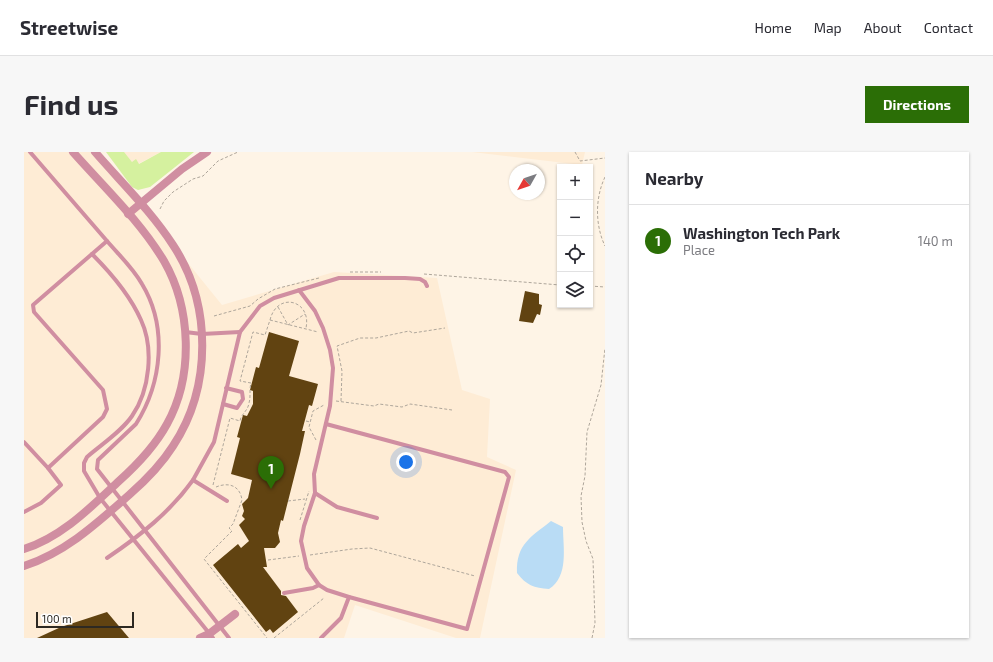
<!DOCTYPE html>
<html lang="en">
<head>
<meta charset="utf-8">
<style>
  body { margin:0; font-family:"Exo 2",sans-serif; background:#f7f7f7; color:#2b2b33 }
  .controls { position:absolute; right:12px; top:12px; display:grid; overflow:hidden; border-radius:0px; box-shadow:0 1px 3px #0004 }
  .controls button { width:36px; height:36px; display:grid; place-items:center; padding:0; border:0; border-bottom:1px solid #e1e1e2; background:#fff; color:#2b2b33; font:20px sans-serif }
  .compass { position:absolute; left:485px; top:12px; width:36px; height:36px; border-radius:50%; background:#fff; box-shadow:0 1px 3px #0004; rotate:230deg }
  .scale { position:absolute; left:12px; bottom:10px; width:98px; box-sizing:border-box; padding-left:4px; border:2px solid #2d2922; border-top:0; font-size:11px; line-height:14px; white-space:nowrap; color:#2d2922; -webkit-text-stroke:3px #fff; paint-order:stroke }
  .you { position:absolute; left:382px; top:310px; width:14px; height:14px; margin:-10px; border:3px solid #fff; border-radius:50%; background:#1a73e8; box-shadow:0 0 0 6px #1a73e833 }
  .badge { display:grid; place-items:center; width:26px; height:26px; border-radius:50%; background:#2b6e06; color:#fff; font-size:13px; font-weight:700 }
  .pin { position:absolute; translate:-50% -33px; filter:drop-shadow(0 1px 2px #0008) }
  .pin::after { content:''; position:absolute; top:21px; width:14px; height:12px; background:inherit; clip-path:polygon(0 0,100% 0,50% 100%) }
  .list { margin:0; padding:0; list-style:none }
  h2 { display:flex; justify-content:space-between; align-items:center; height:52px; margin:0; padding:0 16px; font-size:17px }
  h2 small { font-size:13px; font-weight:400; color:#7c7c81 }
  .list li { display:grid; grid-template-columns:26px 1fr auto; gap:12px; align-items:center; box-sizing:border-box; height:72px; padding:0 16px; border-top:1px solid #e1e1e2 }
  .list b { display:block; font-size:15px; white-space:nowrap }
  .list p { margin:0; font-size:13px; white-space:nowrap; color:#7c7c81 }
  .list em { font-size:13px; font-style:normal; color:#7c7c81 }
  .icon { flex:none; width:22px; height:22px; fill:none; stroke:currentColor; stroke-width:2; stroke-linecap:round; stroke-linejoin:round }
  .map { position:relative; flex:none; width:581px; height:486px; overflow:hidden; border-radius:0px }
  header { display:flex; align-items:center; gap:24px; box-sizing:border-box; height:56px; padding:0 20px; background:#fff; border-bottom:1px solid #e1e1e2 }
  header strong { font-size:19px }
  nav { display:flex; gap:22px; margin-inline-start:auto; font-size:14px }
  .intro { display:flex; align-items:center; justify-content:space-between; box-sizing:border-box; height:96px; padding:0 24px }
  h1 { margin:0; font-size:28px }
  .button { padding:10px 18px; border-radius:0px; background:#2b6e06; color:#fff; font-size:14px; font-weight:700 }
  main { display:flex; gap:24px; padding:0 24px }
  aside { flex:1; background:#fff; border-radius:0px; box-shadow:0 1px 3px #0004 }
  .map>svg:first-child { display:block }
</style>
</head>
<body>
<header>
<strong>Streetwise</strong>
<nav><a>Home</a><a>Map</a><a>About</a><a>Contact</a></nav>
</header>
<div class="intro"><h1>Find us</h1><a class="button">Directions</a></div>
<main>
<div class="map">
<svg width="581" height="486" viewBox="0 0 581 486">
  <rect width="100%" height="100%" fill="#fef4e6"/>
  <g fill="#feecd5">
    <path d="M0,0H74L198,153L310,120L413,126L438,238L466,247L463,305L492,318L456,486H432L331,453L320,486H0Z"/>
    <path d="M99,0H137L114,12L108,10Z"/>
    <path d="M448,0H561L558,13Z"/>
  </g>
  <path fill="#d5f19f" d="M82,0H100L108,10L112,7L115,12L137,0H170L126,35L114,38L108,35Z"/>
  <path fill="#b9dcf5" d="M527,369L539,375C539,396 545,424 525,437C510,436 502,433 493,421C492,392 507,385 527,369Z"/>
  <g fill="#614311">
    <path d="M501,139L515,142V152L518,153L516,163L513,162L509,171L495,169Z"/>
    <path d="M245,180L275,189L265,224L294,232L288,254L285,253L278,279H281L276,302L259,369L257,368L254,381L256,390L251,396H240L243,415H239L257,439V443L262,444L274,460L249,481L246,477L242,480L189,413L214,392L217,396L225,389L215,373L221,367L218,364L220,359L218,352L224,346L228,328L207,322L216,286L213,285L219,263L223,264L229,252V239L226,238L232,215L235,216Z"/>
    <path d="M83,460L105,486H13L37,475Z"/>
  </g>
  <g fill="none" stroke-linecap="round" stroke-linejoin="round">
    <g stroke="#aea69b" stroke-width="1" stroke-dasharray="3 2" stroke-linecap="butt">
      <path d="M551,0L556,9L581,6"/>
      <path d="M581,25C571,46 571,73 581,94"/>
      <path d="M136,57L140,49L149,40L169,27L179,24L194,9L214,0"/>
      <path d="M326,120H357"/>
      <path d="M400,122L536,133"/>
      <path d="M566,134L581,135"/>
      <path d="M254,155L264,173L281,162"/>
      <path d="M190,164L226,154L234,147L251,137L295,126"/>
      <path d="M246,168C253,139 288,148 282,176"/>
      <path d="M312,249L350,254L355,252L378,255L386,252L428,258"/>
      <path d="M317,249L318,219L313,194L336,186H352L385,179L389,181L421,176"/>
      <path d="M282,269L286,270"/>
      <path d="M292,288L285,275L289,259L300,253"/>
      <path d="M189,333L206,266L216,269C217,262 224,259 225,251C227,245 225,238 227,231L216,229L229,180L241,183L246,168L294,180"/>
      <path d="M192,335C204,330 216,333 218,348L209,372L205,376L208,379L180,407L243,486"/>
      <path d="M264,349L281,347"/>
      <path d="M276,368L285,339"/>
      <path d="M286,403L328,397L346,396L451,424"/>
      <path d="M244,408L275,404"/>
      <path d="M250,486L300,446"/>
      <path d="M568,486L571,471L569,407L562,389L558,370L557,344L561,324L563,280L577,233L581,196"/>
    </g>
    <g stroke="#d08ea1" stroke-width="4">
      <path d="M83,89C95,103 109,116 118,132C144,175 138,231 112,272L74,308L73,317L205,486"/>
      <path d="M68,102C87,121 106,143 117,168C130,196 126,238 108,264C97,280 78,292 63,305L60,311V319L76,346L189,486"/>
      <path d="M275,138L291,159L299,176L306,198L309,216L306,254L290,322L291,341L280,374L277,389L283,416L295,433L303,438L325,445L317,466L297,486"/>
      <path d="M161,180L178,182L216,180"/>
      <path d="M199,252L213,256L219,247L218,240L202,236"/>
      <path d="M302,272L481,320L485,325L443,477L325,445"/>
      <path d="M0,290L24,316"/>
      <path d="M169,328L190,290L216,180L236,154L250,146L315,126H381L396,127L401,130L403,134"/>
      <path d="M291,341L313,355L353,366"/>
      <path d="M0,360L17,351L37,333L24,316L79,265L83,257L79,238L10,160L9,153L83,89L6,0"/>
      <path d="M83,406C117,383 146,360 169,328L203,349"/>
      <path d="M260,441L289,436L295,433"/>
    </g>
    <g stroke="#d08ea1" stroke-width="8">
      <path d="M104,62L158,17L183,0"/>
      <path d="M0,397C38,385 67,355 95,329C114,312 131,294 143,272C170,223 167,156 140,109C116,69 80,35 49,0"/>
      <path d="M0,414C42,400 72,372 105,343C121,329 137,313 149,294C188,235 188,152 149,93C127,59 97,30 71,0"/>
      <path d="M176,486L185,482L211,462"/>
    </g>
  </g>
</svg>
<div class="controls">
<button>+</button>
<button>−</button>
<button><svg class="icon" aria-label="locate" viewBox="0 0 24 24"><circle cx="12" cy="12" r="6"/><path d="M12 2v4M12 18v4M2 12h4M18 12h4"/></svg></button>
<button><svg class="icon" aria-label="layers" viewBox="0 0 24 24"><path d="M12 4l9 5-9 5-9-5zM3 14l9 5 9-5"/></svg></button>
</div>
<svg class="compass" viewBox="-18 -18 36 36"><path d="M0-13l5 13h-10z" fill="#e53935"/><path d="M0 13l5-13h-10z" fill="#7c7c81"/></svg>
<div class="scale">100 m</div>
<div class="you"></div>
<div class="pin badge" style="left:247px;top:337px">1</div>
</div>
<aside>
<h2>Nearby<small></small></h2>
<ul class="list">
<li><span class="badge">1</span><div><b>Washington Tech Park</b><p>Place</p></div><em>140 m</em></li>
</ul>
</aside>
</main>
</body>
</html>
